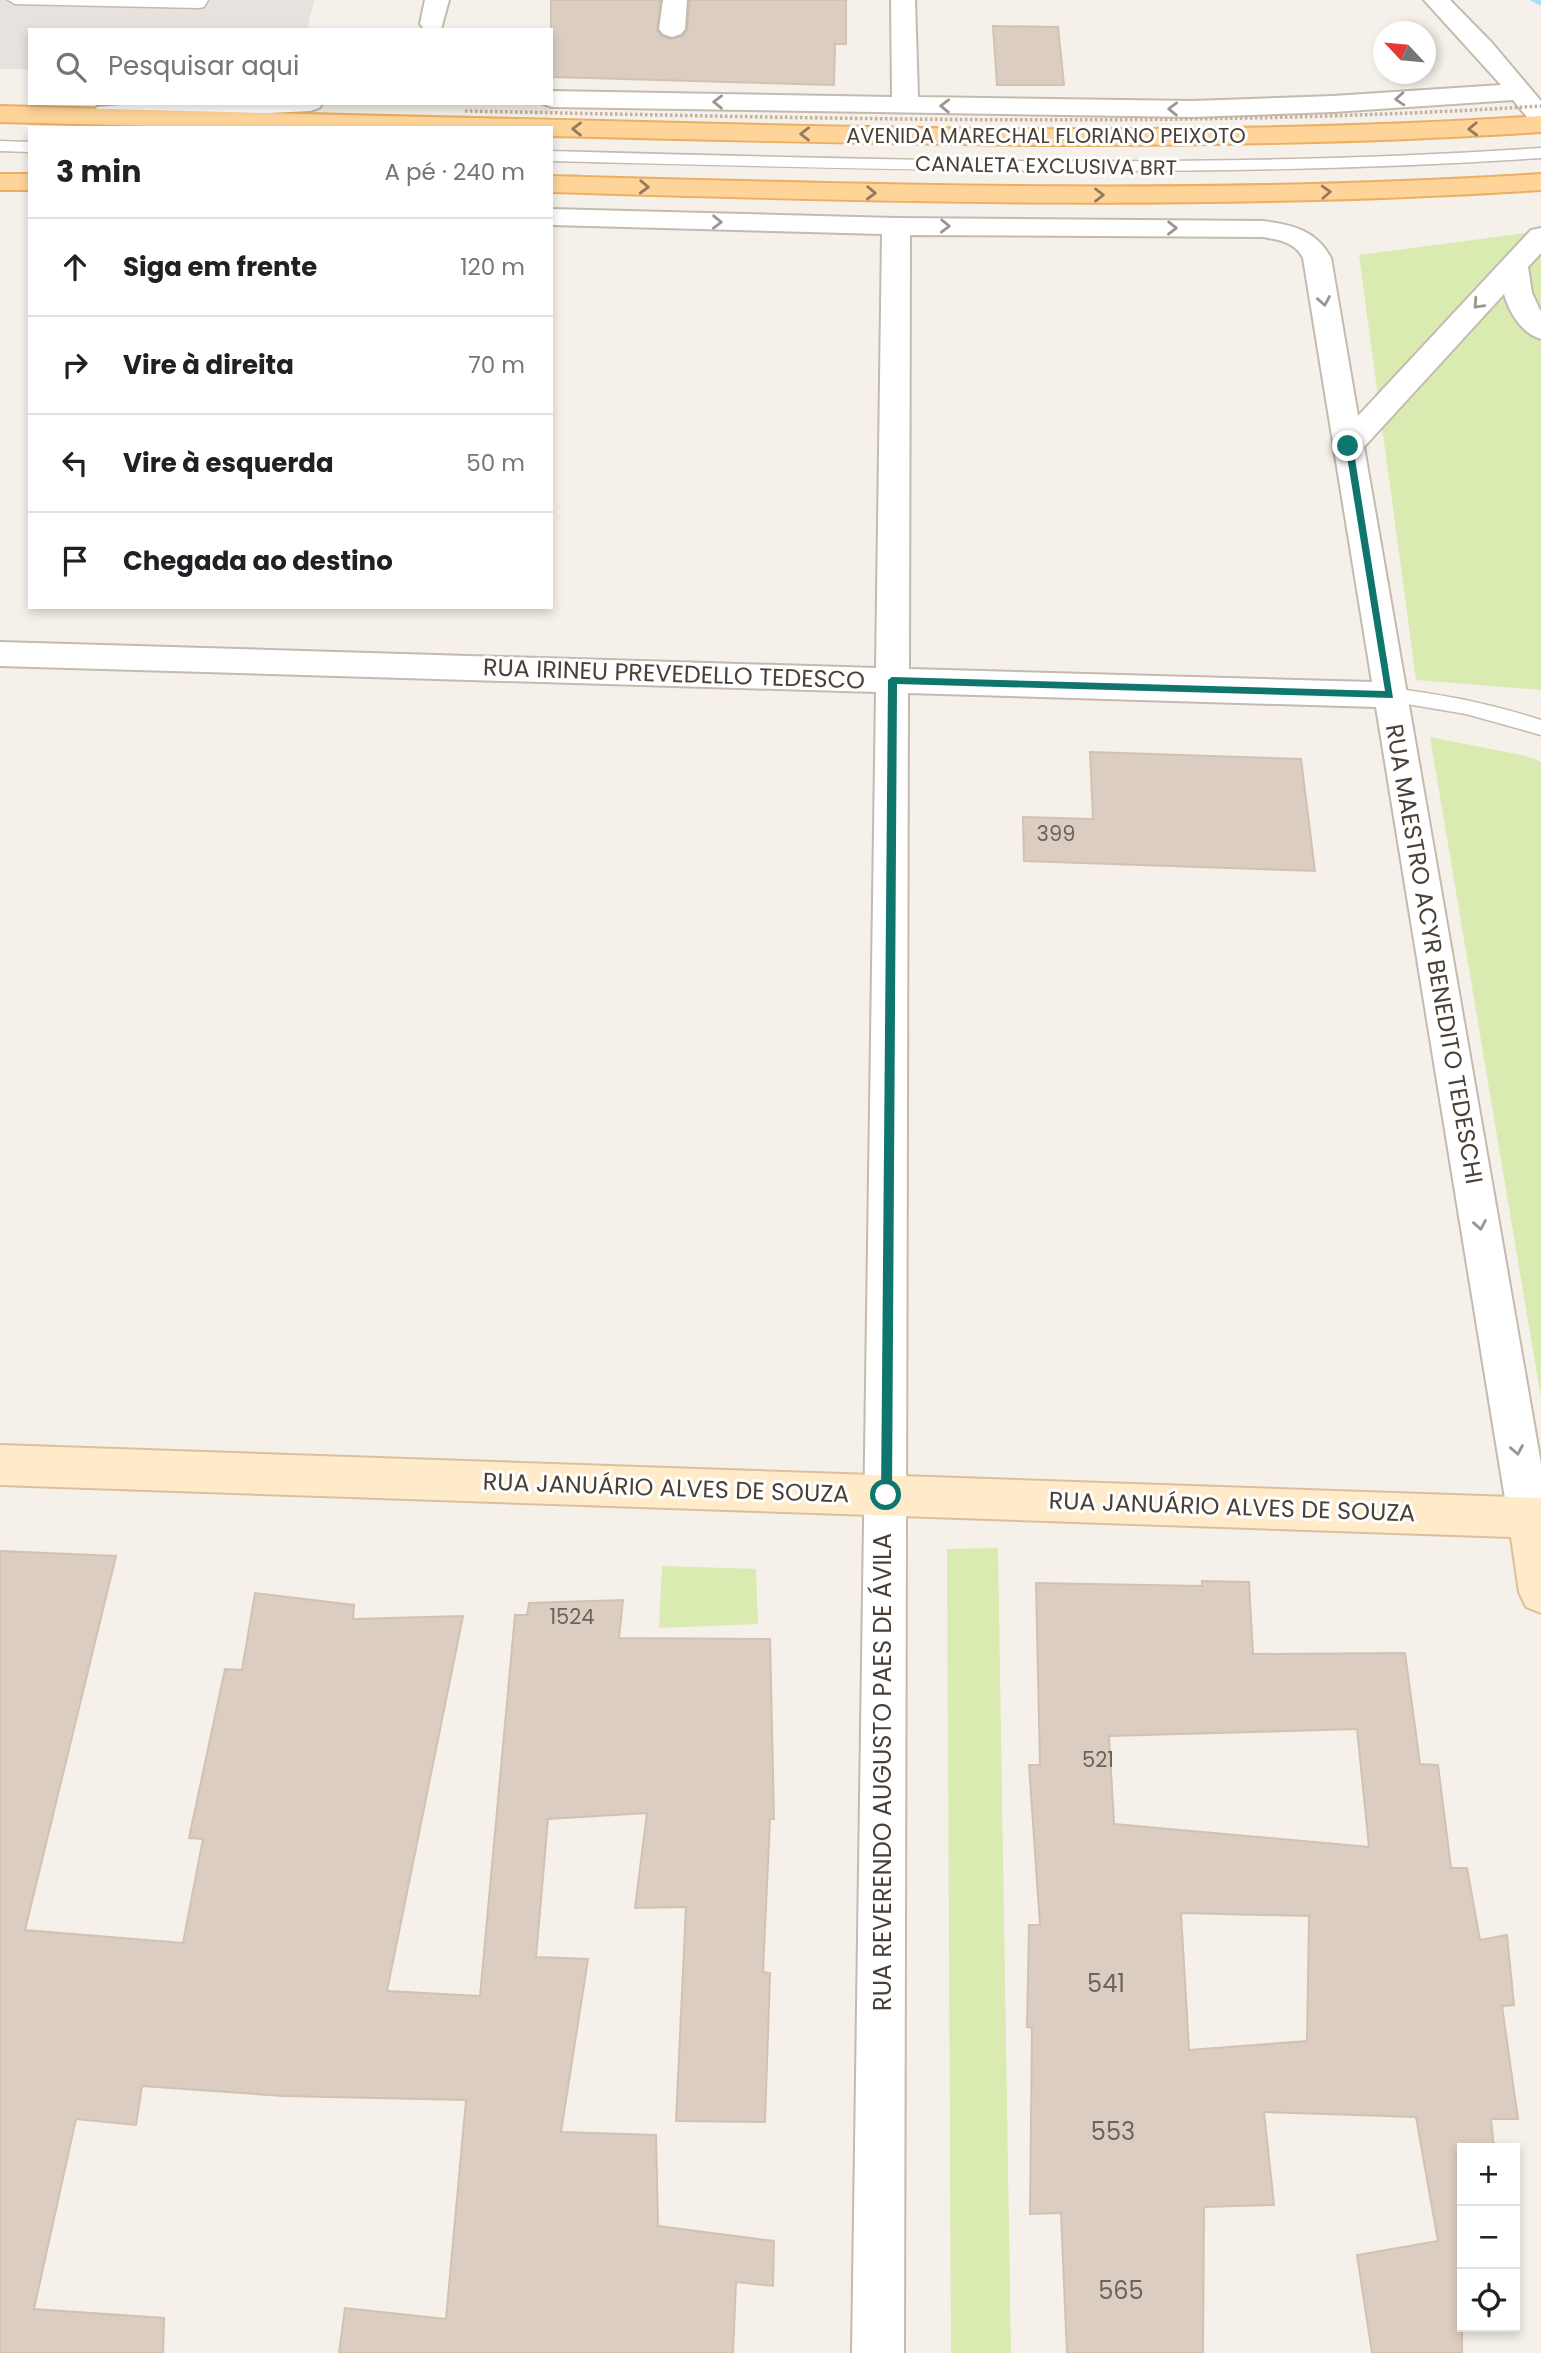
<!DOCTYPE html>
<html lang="pt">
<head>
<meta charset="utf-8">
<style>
  body { margin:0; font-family:Poppins,sans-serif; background:#f2f2f2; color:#202124 }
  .controls { position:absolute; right:21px; bottom:21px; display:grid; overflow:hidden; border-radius:0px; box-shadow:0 4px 10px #0003 }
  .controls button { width:63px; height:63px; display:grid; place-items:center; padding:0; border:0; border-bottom:2px solid #e0e0e0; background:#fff; color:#202124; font:35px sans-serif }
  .compass { position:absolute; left:1373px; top:21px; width:63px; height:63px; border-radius:50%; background:#fff; box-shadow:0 4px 10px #0003; rotate:296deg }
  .stop { position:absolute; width:21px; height:21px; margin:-16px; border:5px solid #0f766e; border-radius:50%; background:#fff }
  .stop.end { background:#0f766e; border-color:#fff; box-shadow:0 2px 7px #0008 }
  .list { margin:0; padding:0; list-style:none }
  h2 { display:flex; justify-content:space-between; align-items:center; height:91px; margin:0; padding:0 28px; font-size:30px }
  h2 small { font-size:23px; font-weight:400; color:#757577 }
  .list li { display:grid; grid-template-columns:46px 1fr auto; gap:21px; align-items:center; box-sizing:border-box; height:98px; padding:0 28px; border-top:2px solid #e0e0e0 }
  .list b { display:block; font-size:26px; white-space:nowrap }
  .list em { font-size:23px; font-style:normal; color:#757577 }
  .icon { flex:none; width:38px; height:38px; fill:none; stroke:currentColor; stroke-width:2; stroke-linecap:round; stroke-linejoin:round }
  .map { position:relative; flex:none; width:1541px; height:2353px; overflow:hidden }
  .search { position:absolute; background:#fff; box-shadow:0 4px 10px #0003; left:28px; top:28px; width:525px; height:77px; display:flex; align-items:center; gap:18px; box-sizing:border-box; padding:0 24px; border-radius:0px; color:#757577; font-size:26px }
  .panel { position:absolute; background:#fff; box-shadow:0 4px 10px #0003; left:28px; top:126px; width:525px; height:483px; border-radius:0px }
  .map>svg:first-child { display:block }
</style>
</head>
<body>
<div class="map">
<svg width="1541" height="2353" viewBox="0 0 1541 2353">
  <rect width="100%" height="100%" fill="#f5f0e9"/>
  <path fill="#e8e2de" d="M0,0H314L307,30H30V69H0Z"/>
  <g fill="#d9ebb1">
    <path d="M1541,231V690L1416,680L1359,255Z"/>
    <path d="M1430,737L1526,756L1541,762V1398Z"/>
    <path d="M998,1548L1011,2353H951L947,1549Z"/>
    <path d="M662,1566L756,1569L758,1624L659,1628Z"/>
  </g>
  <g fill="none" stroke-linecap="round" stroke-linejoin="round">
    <path fill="#a4def4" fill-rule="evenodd" d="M1530,0H1541V6Z"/>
  </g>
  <g fill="#dbcdc1" stroke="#d3c1b1" stroke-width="2" fill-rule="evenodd">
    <path d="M551,0H660L657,31L662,36L671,39L682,36L687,31L690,0H846V44H835L834,85L551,77Z"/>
    <path d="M993,26L1058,27L1064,85H997Z"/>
    <path d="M1090,752L1301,759L1315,871L1024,861L1023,817L1093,819Z"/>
    <path d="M0,1551L116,1556L25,1930L183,1943L203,1839L189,1838L225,1669L242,1670L255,1593L354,1605L353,1619L463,1616L387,1991L480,1996L515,1615H527L529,1603L623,1600L619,1638L770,1639L774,1819H770L763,1972L770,1973L765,2122L676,2121L686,1907L635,1908L647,1813L548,1819L536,1957L588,1959L561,2132L656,2135L658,2226L774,2241L773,2286L736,2282L733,2353H339L345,2308L446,2319L466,2100L284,2096L142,2086L136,2125L76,2119L34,2309L164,2318L163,2353H0Z"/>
    <path d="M1202,1581L1249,1582L1253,1654L1405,1653L1420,1764L1438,1765L1451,1868H1467L1480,1940L1507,1935L1514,2005L1502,2006L1518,2119H1491L1494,2148H1462V2353H1372L1357,2255L1438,2241L1416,2117L1264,2112L1274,2205L1204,2207L1203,2353H1067L1061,2213L1030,2214L1032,2028L1027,2027L1029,1925H1040L1029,1765H1040L1036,1583L1202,1586ZM1357,1729L1369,1847L1114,1824L1109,1736ZM1181,1913L1309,1916L1307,2041L1189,2050Z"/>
  </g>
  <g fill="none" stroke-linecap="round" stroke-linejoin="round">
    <g stroke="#c4baae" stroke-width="3">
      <g id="service">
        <path d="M8,0H208L204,7L199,8L15,4Z"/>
        <path d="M0,141L30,142V152L0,151Z"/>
        <path d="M1541,148V158C1211,180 882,169 551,161V151C882,160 1211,170 1541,148Z"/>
        <path d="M1390,688C1442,694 1492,704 1541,720V735L1466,714L1383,700L1380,695L1383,690Z"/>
      </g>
    </g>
    <g stroke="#c4baae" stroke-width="4">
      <g id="minor">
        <path d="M425,0H449L441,29L425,30L420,24Z"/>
        <path d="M663,0H687L685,29L681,34L672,37L663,34L659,29Z"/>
        <path d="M891,0H915L918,97L1192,101L1333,96L1501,85L1424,0H1450L1492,43L1541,101V125L1532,123L1513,100L1333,112L1192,117L551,107L541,103H551V91L892,97Z"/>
        <path d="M146,103H323L319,108L310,111L106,121L97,119L93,113L97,107Z"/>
        <path d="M551,209L896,218L1263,221C1293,225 1316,230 1331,258L1358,416L1531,230L1541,228V253L1528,267L1532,293L1541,312V339C1522,334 1509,312 1504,294L1364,447L1541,1464V1533L1529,1537L1514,1531L1508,1517L1376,707L908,693L904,2353H852L876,692L0,666V642L876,668L882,234L551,225ZM910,235L1263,237C1279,240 1295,242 1303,258L1372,682L909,669Z"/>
      </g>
    </g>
    <g stroke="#dac09a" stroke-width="4">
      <path id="secondary" d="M0,1445L1541,1498V1613L1526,1607L1519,1592L1511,1537L0,1485Z"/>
    </g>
    <g stroke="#eaaf63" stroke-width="4">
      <g id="primary">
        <path d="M0,106C214,112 429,117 643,122C943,130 1241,135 1541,116V132C1211,153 882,144 551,136V128H229L0,122Z"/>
        <rect x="0" y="174" width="30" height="16"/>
        <path d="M1541,174V190C1211,211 882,202 551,192V176C882,185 1211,195 1541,174Z"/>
      </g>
    </g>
    <use href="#service" fill="#fff" fill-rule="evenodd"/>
    <use href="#minor" fill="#fff" fill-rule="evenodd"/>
    <use href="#secondary" fill="#ffebca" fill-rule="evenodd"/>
    <use href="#primary" fill="#ffd499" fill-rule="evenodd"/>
    <path stroke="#c4b09c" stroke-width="3.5" stroke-dasharray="2.5 2.5" stroke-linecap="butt" d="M465,111C824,118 1182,129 1541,106"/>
  </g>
  <defs><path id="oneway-chevron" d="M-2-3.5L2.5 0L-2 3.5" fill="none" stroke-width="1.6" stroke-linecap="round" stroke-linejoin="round" transform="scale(1.75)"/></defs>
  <g stroke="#9b9691">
    <use href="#oneway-chevron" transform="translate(1400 99) rotate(176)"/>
    <use href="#oneway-chevron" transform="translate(718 102) rotate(-179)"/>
    <use href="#oneway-chevron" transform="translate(945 106) rotate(-179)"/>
    <use href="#oneway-chevron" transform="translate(1173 109) rotate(-179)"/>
    <use href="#oneway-chevron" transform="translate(717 222) rotate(1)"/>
    <use href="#oneway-chevron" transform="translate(945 226) rotate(1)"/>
    <use href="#oneway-chevron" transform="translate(1172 228) rotate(1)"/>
    <use href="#oneway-chevron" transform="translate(1324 301) rotate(80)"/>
    <use href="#oneway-chevron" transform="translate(1478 304) rotate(133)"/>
    <use href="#oneway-chevron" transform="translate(1480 1225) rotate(80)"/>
    <use href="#oneway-chevron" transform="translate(1517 1450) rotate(80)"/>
  </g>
  <g stroke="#927b5e">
    <use href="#oneway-chevron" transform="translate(577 129) rotate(-179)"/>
    <use href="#oneway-chevron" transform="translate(1473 129) rotate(178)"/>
    <use href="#oneway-chevron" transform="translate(805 134) rotate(-179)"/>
    <use href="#oneway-chevron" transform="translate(644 187) rotate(2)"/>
    <use href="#oneway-chevron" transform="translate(1326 192) rotate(-3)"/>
    <use href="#oneway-chevron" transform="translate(871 193) rotate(2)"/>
    <use href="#oneway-chevron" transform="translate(1099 195)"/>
  </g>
  <path fill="#0f766e" d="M1345,444L1353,446L1393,698L897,684L892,1495L886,1501L881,1499L888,680L892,677L1385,691Z"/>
  <g text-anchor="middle" stroke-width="6" stroke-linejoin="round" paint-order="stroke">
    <g font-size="21" fill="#4a4037" stroke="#fff">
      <text x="1046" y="143">AVENIDA MARECHAL FLORIANO PEIXOTO</text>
      <text transform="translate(1046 166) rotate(1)" y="7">CANALETA EXCLUSIVA BRT</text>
    </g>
    <g font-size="21" fill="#6e635a">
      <text x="1056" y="841">399</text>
      <text x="572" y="1624">1524</text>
      <text x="1098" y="1767">521</text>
    </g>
    <g font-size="24" fill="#4a4037" stroke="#fff">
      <text transform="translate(674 674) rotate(2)" y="8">RUA IRINEU PREVEDELLO TEDESCO</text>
      <text transform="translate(1434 954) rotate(80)" y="8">RUA MAESTRO ACYR BENEDITO TEDESCHI</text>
      <text transform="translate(666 1488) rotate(2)" y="8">RUA JANUÁRIO ALVES DE SOUZA</text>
      <text transform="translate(1232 1507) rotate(2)" y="8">RUA JANUÁRIO ALVES DE SOUZA</text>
      <text transform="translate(883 1772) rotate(-90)" y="8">RUA REVERENDO AUGUSTO PAES DE ÁVILA</text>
    </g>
    <g font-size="24" fill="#6e635a">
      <text x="1106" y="1992">541</text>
      <text x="1113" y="2140">553</text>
      <text x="1121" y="2299">565</text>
    </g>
  </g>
</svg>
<div class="controls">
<button>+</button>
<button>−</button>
<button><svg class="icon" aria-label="locate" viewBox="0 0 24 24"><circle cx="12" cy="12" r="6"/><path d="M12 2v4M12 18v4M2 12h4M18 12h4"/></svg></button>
</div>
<svg class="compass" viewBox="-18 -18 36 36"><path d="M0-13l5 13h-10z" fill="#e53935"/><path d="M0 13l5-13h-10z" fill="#757577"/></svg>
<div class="stop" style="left:886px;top:1495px"></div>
<div class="stop end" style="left:1348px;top:446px"></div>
<div class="search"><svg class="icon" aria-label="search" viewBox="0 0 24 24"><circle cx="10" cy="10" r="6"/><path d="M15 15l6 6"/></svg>Pesquisar aqui</div>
<section class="panel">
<h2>3 min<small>A pé · 240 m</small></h2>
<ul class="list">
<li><svg class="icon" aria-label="ahead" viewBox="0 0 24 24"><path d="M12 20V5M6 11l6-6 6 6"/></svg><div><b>Siga em frente</b></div><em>120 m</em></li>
<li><svg class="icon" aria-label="right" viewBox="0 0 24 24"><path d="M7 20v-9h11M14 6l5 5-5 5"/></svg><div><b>Vire à direita</b></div><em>70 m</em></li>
<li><svg class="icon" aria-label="left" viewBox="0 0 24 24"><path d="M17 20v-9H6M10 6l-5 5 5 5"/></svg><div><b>Vire à esquerda</b></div><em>50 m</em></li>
<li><svg class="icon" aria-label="arrive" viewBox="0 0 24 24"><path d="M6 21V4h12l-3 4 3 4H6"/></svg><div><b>Chegada ao destino</b></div></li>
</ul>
</section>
</div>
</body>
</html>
